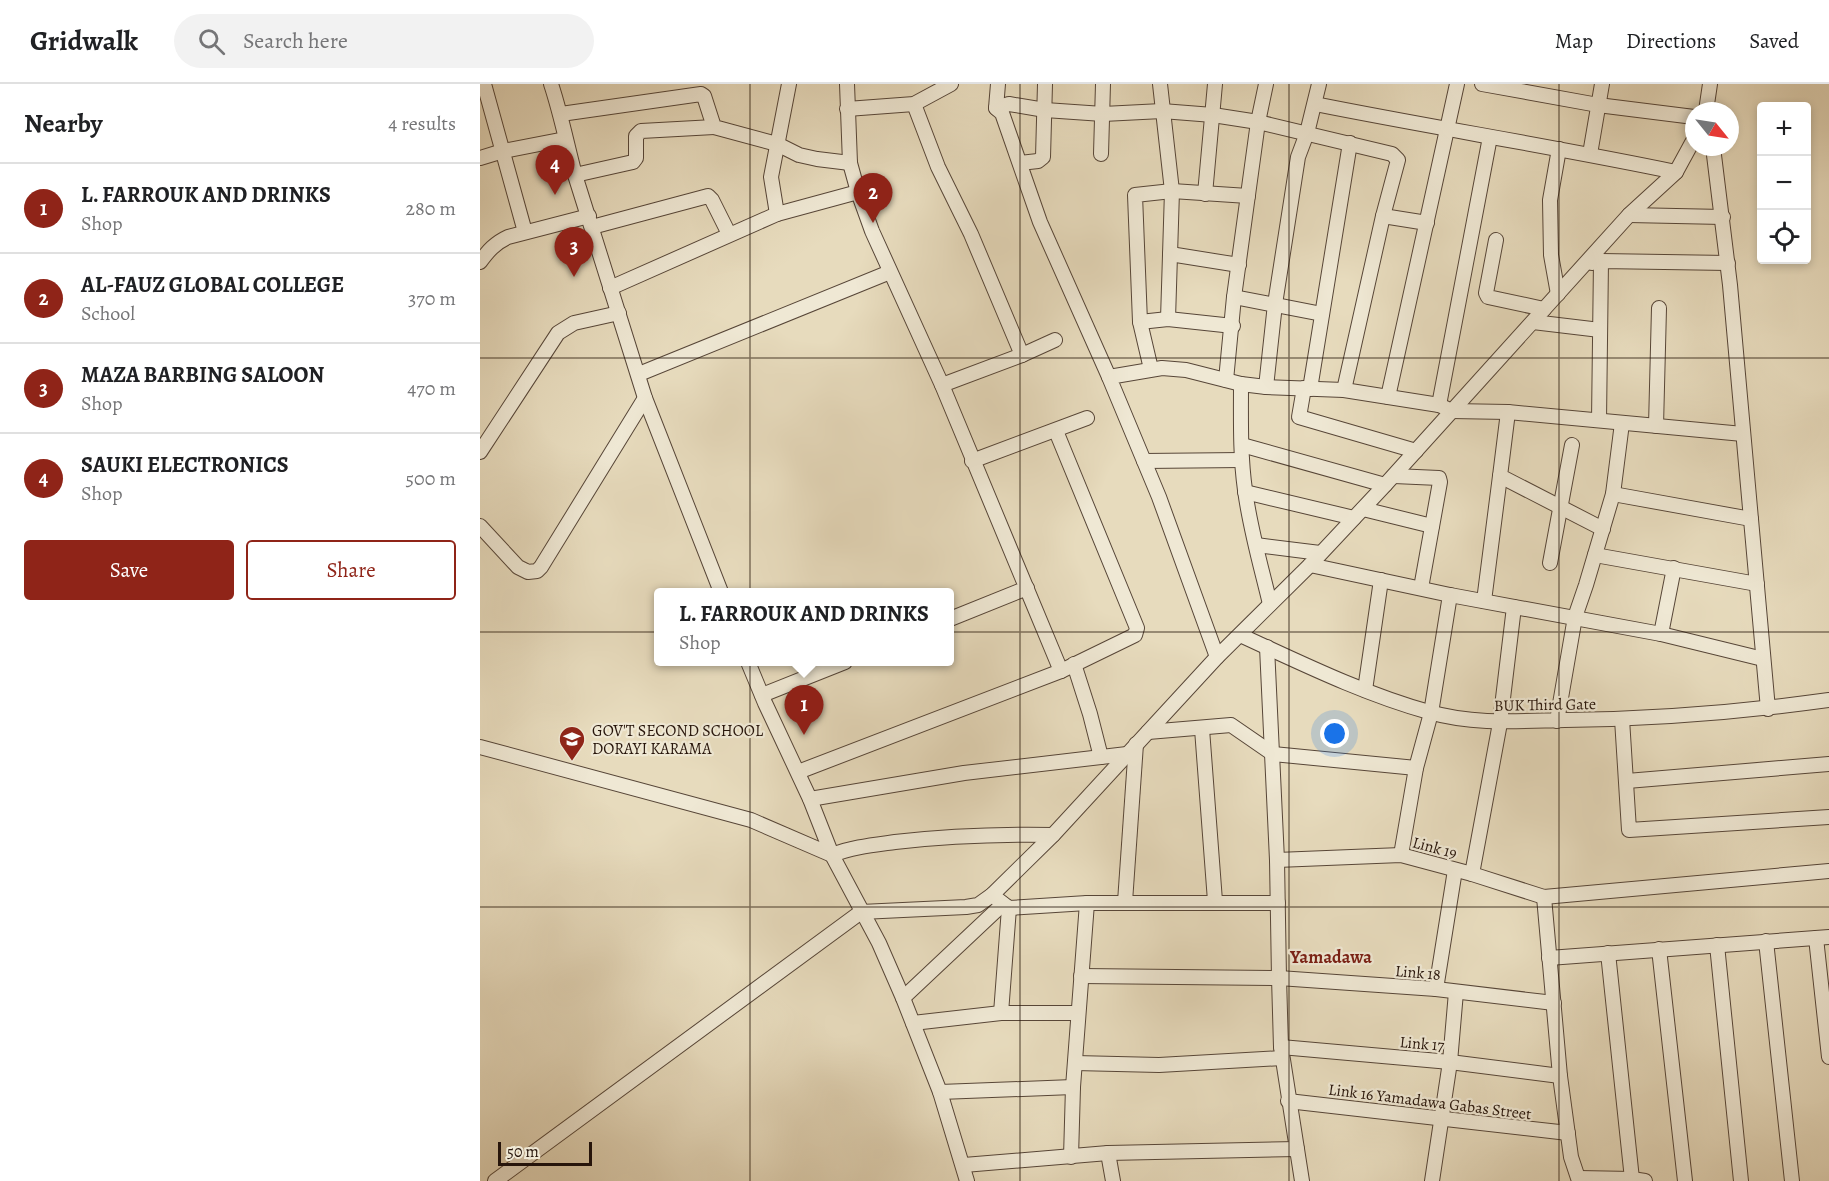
<!DOCTYPE html>
<html lang="en">
<head>
<meta charset="utf-8">
<style>
  body { margin:0; font-family:Alegreya,serif; background:#f2f2f2; color:#202124 }
  .controls { position:absolute; right:18px; top:18px; display:grid; overflow:hidden; border-radius:6px; box-shadow:0 3px 9px #0003 }
  .controls button { width:54px; height:54px; display:grid; place-items:center; padding:0; border:0; border-bottom:2px solid #e0e0e0; background:#fff; color:#202124; font:30px sans-serif }
  .compass { position:absolute; left:1205px; top:18px; width:54px; height:54px; border-radius:50%; background:#fff; box-shadow:0 3px 9px #0003; rotate:120deg }
  .scale { position:absolute; left:18px; bottom:15px; width:94px; box-sizing:border-box; padding-left:6px; border:3px solid #27150b; border-top:0; font-size:16px; line-height:21px; white-space:nowrap; color:#27150b; -webkit-text-stroke:4px #efe8d4; paint-order:stroke }
  .you { position:absolute; left:855px; top:650px; width:21px; height:21px; margin:-15px; border:4px solid #fff; border-radius:50%; background:#1a73e8; box-shadow:0 0 0 9px #1a73e833 }
  .badge { display:grid; place-items:center; width:39px; height:39px; border-radius:50%; background:#8f2418; color:#fff; font-size:20px; font-weight:700 }
  .pin { position:absolute; translate:-50% -50px; filter:drop-shadow(0 2px 3px #0008) }
  .pin::after { content:''; position:absolute; top:32px; width:21px; height:18px; background:inherit; clip-path:polygon(0 0,100% 0,50% 100%) }
  .popup { position:absolute; left:174px; top:504px; width:300px; height:78px; box-sizing:border-box; display:grid; place-content:center; border-radius:6px; background:#fff; filter:drop-shadow(0 2px 4px #0005); font-size:20px; white-space:nowrap; color:#757577 }
  .popup b { font-size:22px; color:#202124 }
  .popup::after { content:''; position:absolute; left:50%; top:100%; margin-left:-12px; border:12px solid transparent; border-top-color:#fff }
  .list { margin:0; padding:0; list-style:none }
  h2 { display:flex; justify-content:space-between; align-items:center; height:78px; margin:0; padding:0 24px; font-size:26px }
  h2 small { font-size:20px; font-weight:400; color:#757577 }
  .list li { display:grid; grid-template-columns:39px 1fr auto; gap:18px; align-items:center; box-sizing:border-box; height:90px; padding:0 24px; border-top:2px solid #e0e0e0 }
  .list b { display:block; font-size:22px; white-space:nowrap }
  .list p { margin:0; font-size:20px; white-space:nowrap; color:#757577 }
  .list em { font-size:20px; font-style:normal; color:#757577 }
  .actions { display:flex; gap:12px; padding:18px 24px }
  .actions a { flex:1; padding:14px 0; border:2px solid #8f2418; border-radius:6px; text-align:center; font-size:21px; color:#8f2418 }
  .actions .main { background:#8f2418; color:#fff }
  .icon { flex:none; width:33px; height:33px; fill:none; stroke:currentColor; stroke-width:2; stroke-linecap:round; stroke-linejoin:round }
  .map { position:relative; flex:none; width:1349px; height:1097px; overflow:hidden }
  header { display:flex; align-items:center; gap:36px; box-sizing:border-box; height:84px; padding:0 30px; background:#fff; border-bottom:2px solid #e0e0e0 }
  header strong { font-size:28px }
  nav { display:flex; gap:33px; margin-inline-start:auto; font-size:21px }
  .search { width:420px; height:54px; background:#f2f2f2; display:flex; align-items:center; gap:15px; box-sizing:border-box; padding:0 21px; border-radius:33px; color:#757577; font-size:22px }
  main { display:flex }
  aside { flex:1; background:#fff }
  .map>svg:first-child { display:block }
</style>
</head>
<body>
<header>
<strong>Gridwalk</strong>
<div class="search"><svg class="icon" aria-label="search" viewBox="0 0 24 24"><circle cx="10" cy="10" r="6"/><path d="M15 15l6 6"/></svg>Search here</div>
<nav><a>Map</a><a>Directions</a><a>Saved</a></nav>
</header>
<main>
<aside>
<h2>Nearby<small>4 results</small></h2>
<ul class="list">
<li><span class="badge">1</span><div><b>L. FARROUK AND DRINKS</b><p>Shop</p></div><em>280 m</em></li>
<li><span class="badge">2</span><div><b>AL-FAUZ GLOBAL COLLEGE</b><p>School</p></div><em>370 m</em></li>
<li><span class="badge">3</span><div><b>MAZA BARBING SALOON</b><p>Shop</p></div><em>470 m</em></li>
<li><span class="badge">4</span><div><b>SAUKI ELECTRONICS</b><p>Shop</p></div><em>500 m</em></li>
</ul>
<div class="actions"><a class="main">Save</a><a>Share</a></div>
</aside>
<div class="map">
<svg width="1349" height="1097" viewBox="0 0 1349 1097">
  <rect width="100%" height="100%" fill="#e7dbbd"/>
  <filter id="stains"><feTurbulence type="fractalNoise" baseFrequency=".00333" numOctaves="4"/><feColorMatrix values="0 0 0 0 .2 0 0 0 0 .09 0 0 0 0 .02 0 0 0 .5 -.17"/></filter>
  <radialGradient id="worn" r=".72"><stop offset=".6" stop-color="#630" stop-opacity="0"/><stop offset="1" stop-color="#630" stop-opacity=".3"/></radialGradient>
  <g fill="none" stroke-linecap="round" stroke-linejoin="round">
    <g stroke="#574638" stroke-width="16">
      <g id="minor">
        <path d="M4,0L45,148"/>
        <path d="M71,0C81,30 87,61 95,91L165,314L241,508"/>
        <path d="M367,0L370,79L378,108L392,147L462,301L581,587"/>
        <path d="M518,0L516,24L529,20L565,26L623,30L682,27L733,31L778,38L912,70L918,76L903,132L947,139"/>
        <path d="M680,0L692,107L688,235"/>
        <path d="M1002,0L1118,21L1214,33"/>
        <path d="M434,20L458,83L491,150L542,271"/>
        <path d="M835,20C955,44 1076,63 1196,88"/>
        <path d="M516,24L522,29L560,138L629,293"/>
        <path d="M367,25L434,20L471,0"/>
        <path d="M1226,27L1230,0"/>
        <path d="M81,30L221,10L224,12L234,43L297,60L319,71L337,75L370,79"/>
        <path d="M1233,63L1250,201L1288,625"/>
        <path d="M621,70L623,0"/>
        <path d="M1110,70L1122,0"/>
        <path d="M0,74L23,67L85,55"/>
        <path d="M540,79L558,77L563,73L565,0"/>
        <path d="M95,91L153,78L156,74V52L161,47L234,43"/>
        <path d="M725,110L735,0"/>
        <path d="M297,130L291,93L309,0"/>
        <path d="M1149,131L1243,133"/>
        <path d="M112,143L228,112L232,116L249,150"/>
        <path d="M1016,156L1006,209L1008,213L1064,225"/>
        <path d="M690,170L759,181"/>
        <path d="M0,178C8,167 15,159 28,153L109,132"/>
        <path d="M1112,179L1121,177L1248,179"/>
        <path d="M130,204L297,130L378,108"/>
        <path d="M1078,210L1071,171L1070,116L1079,65"/>
        <path d="M754,213L842,230"/>
        <path d="M660,238L688,235L753,242"/>
        <path d="M1053,238L1120,246"/>
        <path d="M671,285L660,238L655,111L692,107L768,112"/>
        <path d="M159,290L410,188"/>
        <path d="M746,296L754,213L778,38L786,0"/>
        <path d="M761,300C761,335 760,371 765,406C770,445 781,482 790,520"/>
        <path d="M462,301L542,271L575,256"/>
        <path d="M786,303L795,220L818,73L827,49L839,0"/>
        <path d="M824,304L819,333L936,367"/>
        <path d="M830,305L870,59"/>
        <path d="M864,306L903,132"/>
        <path d="M908,313L977,0"/>
        <path d="M959,321L1010,53"/>
        <path d="M1028,328L1020,392L1123,445"/>
        <path d="M1119,336L1121,177"/>
        <path d="M1176,342L1179,224"/>
        <path d="M762,361L905,401"/>
        <path d="M0,368L78,249L94,239L139,229"/>
        <path d="M492,377L607,334"/>
        <path d="M664,377L762,376"/>
        <path d="M914,392L959,394L960,398L941,504"/>
        <path d="M765,408L874,434"/>
        <path d="M1133,410L1271,435"/>
        <path d="M883,425L952,442"/>
        <path d="M0,442L38,483L48,488L57,487L61,483L165,314"/>
        <path d="M776,461L840,469"/>
        <path d="M1115,471L1277,500"/>
        <path d="M1070,479L1092,361"/>
        <path d="M830,481L970,511L1181,550L1283,575"/>
        <path d="M1004,517L1020,392"/>
        <path d="M470,535L547,504"/>
        <path d="M1181,550L1194,484"/>
        <path d="M760,551C821,579 884,610 949,628C994,641 1040,637 1085,636C1174,635 1262,628 1349,616"/>
        <path d="M787,563L797,776L799,894L801,963L822,1097"/>
        <path d="M737,573L679,413L629,293L682,284L706,286L761,300L786,303L864,306L959,321L972,327L1028,328L1263,350"/>
        <path d="M268,578L285,619L330,715L352,771L399,859L423,914L460,1008L487,1097"/>
        <path d="M594,580L610,630L621,673"/>
        <path d="M885,606L901,496"/>
        <path d="M282,611L365,578"/>
        <path d="M1142,635L1149,746L1349,733"/>
        <path d="M1077,637L1095,533L1106,501L1133,410L1142,339"/>
        <path d="M722,645L735,817"/>
        <path d="M668,648L751,641L793,670L936,684"/>
        <path d="M0,663L271,736L352,771C372,763 393,761 415,758C468,752 520,750 573,751"/>
        <path d="M318,688L581,587L655,551L657,544L576,347"/>
        <path d="M1147,697L1349,680"/>
        <path d="M330,715L484,689L647,670"/>
        <path d="M921,771L936,684L951,629L970,511"/>
        <path d="M797,776L921,771L992,790L1064,813L1349,787"/>
        <path d="M992,790L1020,639L1034,523"/>
        <path d="M512,811L529,824L607,819H798"/>
        <path d="M1064,813L1080,992L1091,1073L1099,1097"/>
        <path d="M645,818L656,660"/>
        <path d="M1336,854L1349,973"/>
        <path d="M1286,857L1312,1097"/>
        <path d="M1237,861L1261,1097"/>
        <path d="M1179,865L1205,1097"/>
        <path d="M1128,869L1152,1095"/>
        <path d="M1069,874L1349,853"/>
        <path d="M601,892L799,894L956,905L1074,919"/>
        <path d="M956,905L975,786"/>
        <path d="M423,914L523,820"/>
        <path d="M521,929L529,824"/>
        <path d="M433,939L521,929H598"/>
        <path d="M801,963L970,978L1080,992"/>
        <path d="M595,979L679,981L802,974"/>
        <path d="M460,1008L593,1003"/>
        <path d="M808,1017L1088,1049"/>
        <path d="M628,1069L633,1097"/>
        <path d="M591,1073L593,1003L607,819"/>
        <path d="M484,1081L628,1069L817,1065"/>
        <path d="M1099,1094L1152,1095L1165,1097"/>
        <path d="M15,1097L381,828L486,823L498,821L512,811L573,751L737,573L830,481L905,401L1149,131L1196,88L1214,55"/>
        <path d="M952,1097L970,978L976,908"/>
      </g>
    </g>
    <use href="#minor" stroke="#efe8d4" stroke-width="14"/>
  </g>
  <path fill="none" stroke="#27150b" stroke-width="1.5" stroke-opacity="0.55" d="M270,0V1097M540,0V1097M809,0V1097M1079,0V1097M0,274H1349M0,548H1349M0,823H1349"/>
  <defs>
    <g id="school-pin" transform="scale(1.35)"><path d="M0 17L-7.5 6A9.5 9.5 0 1 1 7.5 6Z" fill="#8f2418" stroke="#efe8d4"/><path d="M0-5L7-2L0 1L-7-2ZM-4 1L0 2.5L4 1V4Q0 6-4 4Z" fill="#fff"/></g>
  </defs>
  <g fill-rule="evenodd">
    <use href="#school-pin" x="92" y="655"/>
  </g>
  <g text-anchor="middle" stroke-width="4.5" stroke-linejoin="round" paint-order="stroke">
    <g font-size="16" fill="#27150b" stroke="#efe8d4">
      <text transform="translate(1065 620) rotate(-1)" y="6">BUK Third Gate</text>
      <text transform="translate(955 763) rotate(15)" y="6">Link 19</text>
      <text transform="translate(938 888) rotate(5)" y="6">Link 18</text>
      <text transform="translate(942 959) rotate(5)" y="6">Link 17</text>
      <text transform="translate(950 1017) rotate(7)" y="6">Link 16 Yamadawa Gabas Street</text>
    </g>
    <g font-size="16" fill="#27150b" stroke="#efe8d4" text-anchor="start">
      <text x="112" y="652">GOV'T SECOND SCHOOL<tspan x="112" dy="18">DORAYI KARAMA</tspan></text>
    </g>
    <g font-size="18" font-weight="bold" fill="#7a1f14" stroke="#efe8d4">
      <text x="851" y="879">Yamadawa</text>
    </g>
  </g>
  <rect width="100%" height="100%" filter="url(#stains)"/>
  <rect width="100%" height="100%" fill="url(#worn)"/>
</svg>
<div class="controls">
<button>+</button>
<button>−</button>
<button><svg class="icon" aria-label="locate" viewBox="0 0 24 24"><circle cx="12" cy="12" r="6"/><path d="M12 2v4M12 18v4M2 12h4M18 12h4"/></svg></button>
</div>
<svg class="compass" viewBox="-18 -18 36 36"><path d="M0-13l5 13h-10z" fill="#e53935"/><path d="M0 13l5-13h-10z" fill="#757577"/></svg>
<div class="scale">50 m</div>
<div class="you"></div>
<div class="pin badge" style="left:324px;top:651px">1</div>
<div class="popup"><b>L. FARROUK AND DRINKS</b>Shop</div>
<div class="pin badge" style="left:393px;top:139px">2</div>
<div class="pin badge" style="left:94px;top:193px">3</div>
<div class="pin badge" style="left:75px;top:111px">4</div>
</div>
</main>
</body>
</html>
